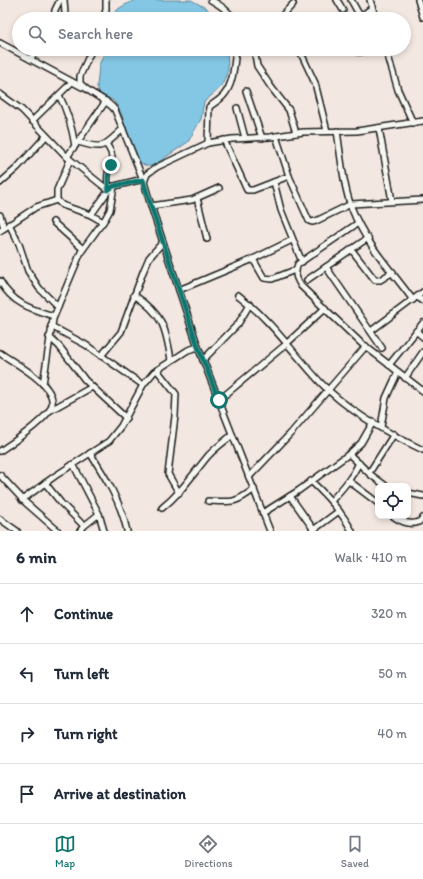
<!DOCTYPE html>
<html lang="en">
<head>
<meta charset="utf-8">
<style>
  body { margin:0; font-family:Itim,sans-serif; background:#f2f2f3; color:#1f2937 }
  .controls { position:absolute; right:12px; bottom:12px; display:grid; overflow:hidden; border-radius:8px; box-shadow:0 2px 6px #0003 }
  .controls button { width:36px; height:36px; display:grid; place-items:center; padding:0; border:0; border-bottom:1px solid #e0e1e3; background:#fff; color:#1f2937; font:20px sans-serif }
  .stop { position:absolute; width:12px; height:12px; margin:-9px; border:3px solid #0f766e; border-radius:50%; background:#fff }
  .stop.end { background:#0f766e; border-color:#fff; box-shadow:0 1px 4px #0008 }
  .list { margin:0; padding:0; list-style:none }
  h2 { display:flex; justify-content:space-between; align-items:center; height:52px; margin:0; padding:0 16px; font-size:17px }
  h2 small { font-size:13px; font-weight:400; color:#747a83 }
  .list li { display:grid; grid-template-columns:26px 1fr auto; gap:12px; align-items:center; box-sizing:border-box; height:60px; padding:0 16px; border-top:1px solid #e0e1e3 }
  .list b { display:block; font-size:15px; white-space:nowrap }
  .list em { font-size:13px; font-style:normal; color:#747a83 }
  .icon { flex:none; width:22px; height:22px; fill:none; stroke:currentColor; stroke-width:2; stroke-linecap:round; stroke-linejoin:round }
  .map { position:relative; flex:none; width:423px; height:531px; overflow:hidden }
  .search { position:absolute; background:#fff; box-shadow:0 2px 6px #0003; left:12px; right:12px; top:12px; height:44px; display:flex; align-items:center; gap:10px; box-sizing:border-box; padding:0 14px; border-radius:22px; color:#747a83; font-size:15px }
  .sheet { height:292px; background:#fff }
  nav { display:flex; justify-content:space-around; align-items:center; box-sizing:border-box; height:56px; border-top:1px solid #e0e1e3; background:#fff; font-size:11px; color:#747a83 }
  nav a { display:grid; justify-items:center; gap:2px }
  nav .on { color:#0f766e }
  .map>svg:first-child { display:block }
</style>
</head>
<body>
<div class="map">
<svg width="423" height="531" viewBox="0 0 423 531">
  <rect width="100%" height="100%" fill="#f3e8e1"/>
  <filter id="ink" filterUnits="userSpaceOnUse"><feTurbulence type="fractalNoise" baseFrequency=".025" numOctaves="2"/><feDisplacementMap in="SourceGraphic" scale="8" xChannelSelector="R" yChannelSelector="G"/><feConvolveMatrix kernelMatrix="1 2 1 2 8 2 1 2 1" color-interpolation-filters="sRGB"/></filter>
  <g filter="url(#ink)">
    <g fill="#84c7e5" stroke="#5a8395">
      <path d="M135,0H191L206,8L219,19H112C114,8 126,5 135,0Z"/>
      <path d="M106,49H227L228,70L223,83L219,89L204,102L201,119L188,142L154,165C148,167 144,166 139,161L124,124L122,115L117,106L114,101L99,93L97,87L99,65Z"/>
    </g>
    <g fill="none" stroke-linecap="round" stroke-linejoin="round">
      <g stroke="#1c1c1c" stroke-width="8">
        <g id="minor">
          <path d="M211,0C220,5 228,10 234,19"/>
          <path d="M337,0L343,10"/>
          <path d="M351,0L360,16"/>
          <path d="M370,0L376,19"/>
          <path d="M418,0L423,17"/>
          <path d="M54,19L55,10L60,0"/>
          <path d="M63,19L65,14L64,0"/>
          <path d="M103,19L106,10V0"/>
          <path d="M279,19L293,4"/>
          <path d="M357,19L372,8"/>
          <path d="M0,43L82,87"/>
          <path d="M92,49L80,76V83C90,95 106,98 115,110L144,182"/>
          <path d="M254,49L257,66L271,87L289,110L296,133"/>
          <path d="M299,49L315,83L327,131"/>
          <path d="M352,49L359,52L374,49"/>
          <path d="M386,49L398,90L413,123"/>
          <path d="M301,54L310,49"/>
          <path d="M30,59L38,49"/>
          <path d="M246,91L262,138"/>
          <path d="M0,94L22,110L67,157L108,190"/>
          <path d="M59,95C68,112 72,127 75,146"/>
          <path d="M237,108L245,138"/>
          <path d="M32,121L72,82"/>
          <path d="M379,128L392,201"/>
          <path d="M337,131C341,157 343,185 352,209C365,243 392,271 413,300"/>
          <path d="M276,136L289,176L309,221L312,222L316,221L351,204L423,200"/>
          <path d="M224,140L247,190H253L289,176"/>
          <path d="M78,142C105,150 102,147 123,129"/>
          <path d="M208,143L209,107C214,103 220,100 224,95C234,83 234,64 236,49"/>
          <path d="M106,144C116,158 111,159 108,174C107,179 108,185 108,190"/>
          <path d="M67,157L106,101"/>
          <path d="M70,160L57,190V200L62,205L91,215L103,222"/>
          <path d="M274,182L281,210L302,262"/>
          <path d="M0,183L17,168L46,136"/>
          <path d="M197,198L207,239"/>
          <path d="M151,206L192,200L219,188"/>
          <path d="M0,215L4,228"/>
          <path d="M91,215L111,187L143,179"/>
          <path d="M53,222L83,249"/>
          <path d="M358,223L298,264C294,273 296,278 301,286L361,343L423,391"/>
          <path d="M9,224L19,244L28,271L39,288L58,307"/>
          <path d="M0,231L36,207L57,200"/>
          <path d="M351,249L375,280H380L393,272"/>
          <path d="M253,259L264,278L272,279L295,270"/>
          <path d="M326,267L382,348"/>
          <path d="M307,280L368,238"/>
          <path d="M0,281C12,303 30,309 54,316"/>
          <path d="M179,290L251,260L292,240"/>
          <path d="M134,295C163,314 166,328 171,360"/>
          <path d="M238,295C271,320 293,353 321,383C348,411 389,434 423,450"/>
          <path d="M417,297L423,301"/>
          <path d="M51,326L86,345L143,385"/>
          <path d="M371,331L423,292"/>
          <path d="M416,331L423,337"/>
          <path d="M49,337L59,346L85,380L126,418"/>
          <path d="M0,353C14,363 56,384 52,405C50,417 11,444 0,451"/>
          <path d="M101,356L121,332L143,272L149,258L163,242"/>
          <path d="M203,360L238,324L250,304"/>
          <path d="M389,365L423,323"/>
          <path d="M157,370L176,394L175,416L168,474L179,493"/>
          <path d="M405,378L423,352"/>
          <path d="M43,384L53,319L81,252L105,219L110,210L114,186"/>
          <path d="M219,400L284,346L325,308"/>
          <path d="M49,411L92,387"/>
          <path d="M381,427L386,398L398,372"/>
          <path d="M90,453C106,478 121,502 127,531"/>
          <path d="M349,454L371,475L386,486"/>
          <path d="M73,464L99,514L104,531"/>
          <path d="M369,473L394,434"/>
          <path d="M0,475L26,503L58,531"/>
          <path d="M249,477L291,433L366,346"/>
          <path d="M311,481C327,496 342,512 352,531"/>
          <path d="M349,481L378,503"/>
          <path d="M45,483L61,503L84,526"/>
          <path d="M408,493L423,496"/>
          <path d="M290,496L314,530"/>
          <path d="M22,500L55,476L109,441L121,426L143,385L154,372L188,350L198,347"/>
          <path d="M208,501C231,502 235,504 254,489"/>
          <path d="M331,501C342,489 352,478 359,463"/>
          <path d="M162,508C181,493 193,474 208,456C215,448 224,442 232,435"/>
          <path d="M263,513L298,491L349,454L361,443L373,422"/>
          <path d="M393,516C401,522 416,528 423,518"/>
          <path d="M0,519L17,531"/>
          <path d="M80,531L84,526L99,514"/>
          <path d="M270,531L198,347L151,206L144,182L147,174L157,167L208,143L232,139L270,137L303,132L357,131L423,121"/>
          <path d="M312,531L339,511"/>
        </g>
      </g>
      <use href="#minor" stroke="#f6f6f2" stroke-width="5"/>
    </g>
  </g>
  <g fill="none" stroke-linecap="round" stroke-linejoin="round" filter="url(#ink)">
    <path stroke="#0f766e" stroke-width="5" d="M111,165L108,177V190L114,186L143,180L151,206L198,347L219,400"/>
  </g>
</svg>
<div class="controls">
<button><svg class="icon" aria-label="locate" viewBox="0 0 24 24"><circle cx="12" cy="12" r="6"/><path d="M12 2v4M12 18v4M2 12h4M18 12h4"/></svg></button>
</div>
<div class="stop" style="left:219px;top:400px"></div>
<div class="stop end" style="left:111px;top:165px"></div>
<div class="search"><svg class="icon" aria-label="search" viewBox="0 0 24 24"><circle cx="10" cy="10" r="6"/><path d="M15 15l6 6"/></svg>Search here</div>
</div>
<section class="sheet">
<h2>6 min<small>Walk · 410 m</small></h2>
<ul class="list">
<li><svg class="icon" aria-label="ahead" viewBox="0 0 24 24"><path d="M12 20V5M6 11l6-6 6 6"/></svg><div><b>Continue</b></div><em>320 m</em></li>
<li><svg class="icon" aria-label="left" viewBox="0 0 24 24"><path d="M17 20v-9H6M10 6l-5 5 5 5"/></svg><div><b>Turn left</b></div><em>50 m</em></li>
<li><svg class="icon" aria-label="right" viewBox="0 0 24 24"><path d="M7 20v-9h11M14 6l5 5-5 5"/></svg><div><b>Turn right</b></div><em>40 m</em></li>
<li><svg class="icon" aria-label="arrive" viewBox="0 0 24 24"><path d="M6 21V4h12l-3 4 3 4H6"/></svg><div><b>Arrive at destination</b></div></li>
</ul>
</section>
<nav>
<a class="on"><svg class="icon" aria-label="map" viewBox="0 0 24 24"><path d="M3 6l6-2 6 2 6-2v14l-6 2-6-2-6 2zM9 4v14M15 6v14"/></svg>Map</a>
<a><svg class="icon" aria-label="directions" viewBox="0 0 24 24"><path d="M12 3l9 9-9 9-9-9zM9 14v-3h6M13 9l2 2-2 2"/></svg>Directions</a>
<a><svg class="icon" aria-label="saved" viewBox="0 0 24 24"><path d="M7 4h10v16l-5-4-5 4z"/></svg>Saved</a>
</nav>
</body>
</html>
